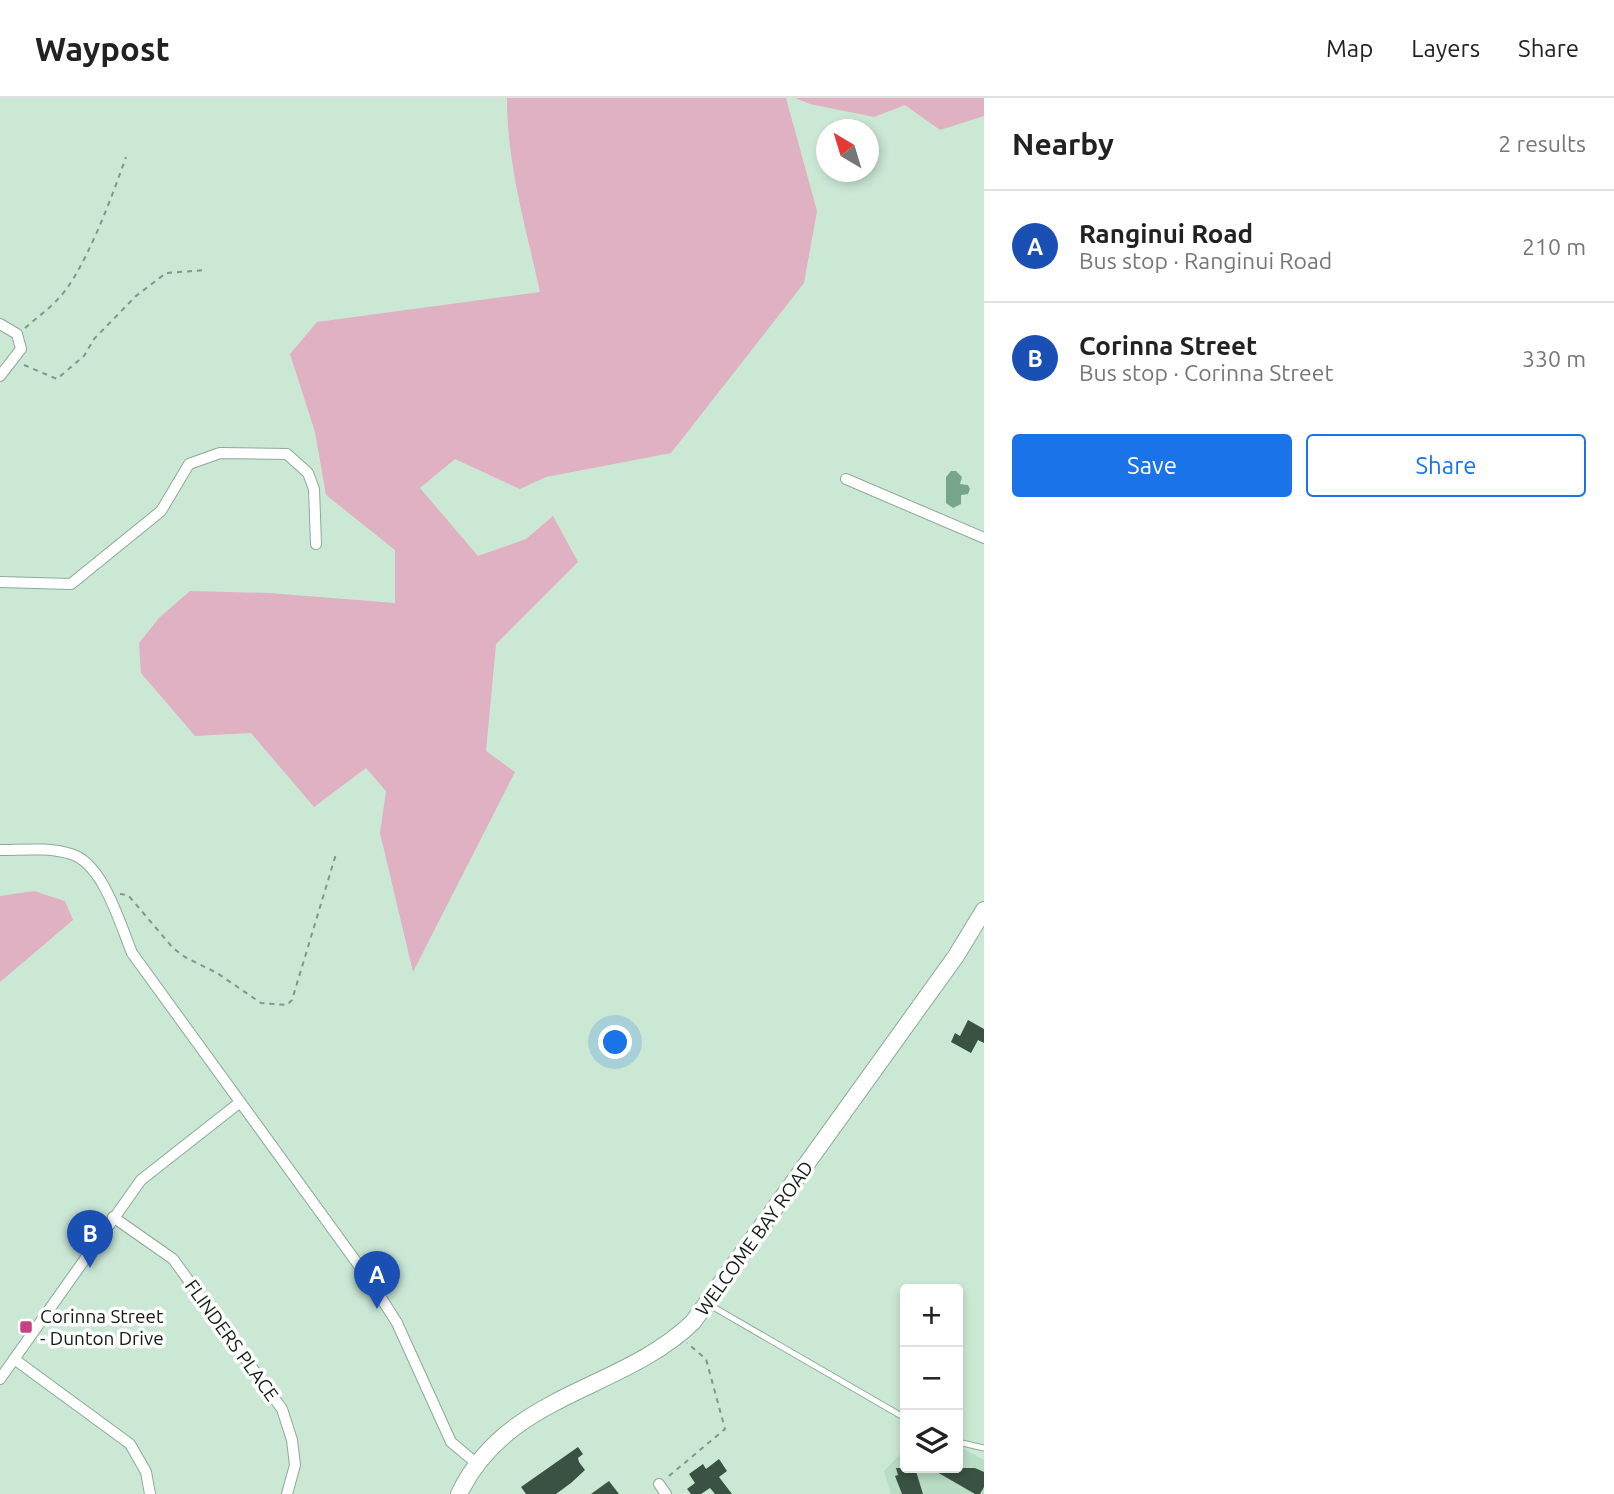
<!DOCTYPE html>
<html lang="en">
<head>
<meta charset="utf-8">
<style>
  body { margin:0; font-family:Ubuntu,sans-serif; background:#f2f2f2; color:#222 }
  .controls { position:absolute; right:21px; bottom:21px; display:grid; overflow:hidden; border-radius:7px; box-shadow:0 4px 10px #0003 }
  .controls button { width:63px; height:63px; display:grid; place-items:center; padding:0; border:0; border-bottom:2px solid #e0e0e0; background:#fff; color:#222; font:35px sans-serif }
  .compass { position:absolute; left:816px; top:21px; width:63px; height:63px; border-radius:50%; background:#fff; box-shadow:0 4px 10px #0003; rotate:322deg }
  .you { position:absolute; left:616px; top:945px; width:24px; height:24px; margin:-18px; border:5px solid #fff; border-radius:50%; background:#1a73e8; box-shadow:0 0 0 10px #1a73e833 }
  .badge { display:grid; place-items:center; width:46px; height:46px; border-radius:50%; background:#1a73e8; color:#fff; font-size:23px; font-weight:700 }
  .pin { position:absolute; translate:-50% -58px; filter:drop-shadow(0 2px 4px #0008) }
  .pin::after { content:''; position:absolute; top:37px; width:24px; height:21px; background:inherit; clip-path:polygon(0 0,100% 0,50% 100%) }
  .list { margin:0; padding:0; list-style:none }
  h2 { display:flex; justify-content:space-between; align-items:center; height:91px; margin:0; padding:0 28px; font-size:30px }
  h2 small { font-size:23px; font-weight:400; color:#767676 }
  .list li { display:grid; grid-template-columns:46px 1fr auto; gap:21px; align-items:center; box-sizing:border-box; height:112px; padding:0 28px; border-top:2px solid #e0e0e0 }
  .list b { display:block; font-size:26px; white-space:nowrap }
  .list p { margin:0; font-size:23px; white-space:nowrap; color:#767676 }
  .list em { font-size:23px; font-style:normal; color:#767676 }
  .actions { display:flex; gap:14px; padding:21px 28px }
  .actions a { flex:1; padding:16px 0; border:2px solid #1a73e8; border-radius:7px; text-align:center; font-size:24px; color:#1a73e8 }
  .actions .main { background:#1a73e8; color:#fff }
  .icon { flex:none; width:38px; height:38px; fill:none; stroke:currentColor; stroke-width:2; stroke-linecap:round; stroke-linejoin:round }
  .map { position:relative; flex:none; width:984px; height:1396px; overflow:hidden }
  header { display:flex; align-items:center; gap:42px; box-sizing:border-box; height:98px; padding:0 35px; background:#fff; border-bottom:2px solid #e0e0e0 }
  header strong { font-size:33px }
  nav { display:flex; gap:38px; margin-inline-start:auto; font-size:24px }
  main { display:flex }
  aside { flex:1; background:#fff }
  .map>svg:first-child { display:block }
</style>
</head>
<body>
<header>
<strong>Waypost</strong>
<nav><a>Map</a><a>Layers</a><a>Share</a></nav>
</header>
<main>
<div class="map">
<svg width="984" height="1396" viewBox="0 0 984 1396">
  <rect width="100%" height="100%" fill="#cbe8d5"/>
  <path fill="#b9dcc5" d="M958,1348L984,1362V1396H891L884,1373L905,1351V1370H958Z"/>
  <g fill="#dfb1c2">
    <path d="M507,0H786L817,113L804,185L671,355L546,379L520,391L455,361L420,390L478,458L526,441L553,418L578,464L496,546L486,653L515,674L413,874L380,735L386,693L366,670L314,709L251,635L195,638L141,575L139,545L159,520L190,493L269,495L395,505V452L326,397L315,334L290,256L317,224L540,194C526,129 507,68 507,0Z"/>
    <path d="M795,0H984V18L940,32L905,7L874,19L810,6Z"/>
    <path d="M34,793L65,803L73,822L0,884V798Z"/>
  </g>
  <path fill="#77a589" d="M956,373L962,379L960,386L968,387L970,391L968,396L961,397V406L953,410L946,405V379L951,373Z"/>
  <g fill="#3a5243">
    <path d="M968,922L984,931V945L978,942L971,955L951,944L955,935L960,938Z"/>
    <path d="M578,1349L583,1356L578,1360L579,1364L585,1372L571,1385L556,1396H526L521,1389Z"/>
    <path d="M719,1361L727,1373L719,1379L732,1396H715L710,1390L701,1396H691L687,1391L695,1385L689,1376L703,1366L706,1371Z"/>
    <path d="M896,1370H915L923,1396H902L895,1378L898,1377Z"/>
    <path d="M930,1370H975L984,1374V1389L980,1396H975Z"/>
    <path d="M609,1383L619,1396H591Z"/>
  </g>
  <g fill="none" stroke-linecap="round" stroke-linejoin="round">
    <g stroke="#8ea998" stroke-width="7">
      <g id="service">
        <path d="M708,1206L905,1320"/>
        <path d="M958,1344L984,1350"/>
      </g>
    </g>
    <g stroke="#8ea998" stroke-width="12">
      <g id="minor">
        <path d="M0,226L17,236L21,251L0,278"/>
        <path d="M846,381L984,440"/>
        <path d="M0,484L71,486L161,413L189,366L220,355L287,356L308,375L314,391L316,446"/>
        <path d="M0,752C23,752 48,749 71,756C103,765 120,826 132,855L373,1187L397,1225L451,1344L476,1365"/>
        <path d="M113,1119L173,1161L282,1311L292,1342L295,1367L287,1396"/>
        <path d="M14,1261L130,1346L146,1374L150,1396"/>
        <path d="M0,1281L141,1082L239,1005"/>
        <path d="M659,1386L666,1396"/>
      </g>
    </g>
    <g stroke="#8ea998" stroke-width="18">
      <path id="secondary" d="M459,1396C507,1295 622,1293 693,1224L956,858L984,812"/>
    </g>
    <g stroke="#819788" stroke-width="2" stroke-dasharray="5 5" stroke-linecap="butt">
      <path d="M25,230C36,220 48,212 58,201C84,175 113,96 126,59"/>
      <path d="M24,267L57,281L84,258L94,241L136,198L166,175L207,172"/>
      <path d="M120,796L128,797L173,850L185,859L217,875L261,905L287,907L292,902L336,756"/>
      <path d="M669,1378L725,1331L706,1261L687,1245"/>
    </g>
    <use href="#service" stroke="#fff" stroke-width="5"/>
    <use href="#minor" stroke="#fff" stroke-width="10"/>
    <use href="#secondary" stroke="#fff" stroke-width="16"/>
  </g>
  <rect fill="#c84283" stroke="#fff" stroke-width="2.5" x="19" y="1222" width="14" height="14" rx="3.5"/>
  <g text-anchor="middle" stroke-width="7" stroke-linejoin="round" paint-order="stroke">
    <g font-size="19" fill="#101b14" stroke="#fff">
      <text transform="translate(754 1140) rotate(-54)" y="7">WELCOME BAY ROAD</text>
      <text transform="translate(232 1242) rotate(54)" y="7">FLINDERS PLACE</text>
    </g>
    <g font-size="19" fill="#101b14" stroke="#fff" text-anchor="start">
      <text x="40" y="1225">Corinna Street<tspan x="40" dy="22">- Dunton Drive</tspan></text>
    </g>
  </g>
</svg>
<div class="controls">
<button>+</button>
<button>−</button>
<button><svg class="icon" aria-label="layers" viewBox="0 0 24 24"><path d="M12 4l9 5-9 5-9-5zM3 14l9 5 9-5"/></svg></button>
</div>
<svg class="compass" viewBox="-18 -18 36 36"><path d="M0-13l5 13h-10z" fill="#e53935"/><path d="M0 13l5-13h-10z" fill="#767676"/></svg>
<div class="you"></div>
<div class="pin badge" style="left:377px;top:1211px;background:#1a4fb4">A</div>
<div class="pin badge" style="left:90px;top:1170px;background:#1a4fb4">B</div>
</div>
<aside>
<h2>Nearby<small>2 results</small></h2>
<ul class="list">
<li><span class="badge" style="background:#1a4fb4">A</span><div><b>Ranginui Road</b><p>Bus stop · Ranginui Road</p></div><em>210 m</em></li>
<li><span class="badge" style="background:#1a4fb4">B</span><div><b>Corinna Street</b><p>Bus stop · Corinna Street</p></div><em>330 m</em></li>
</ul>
<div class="actions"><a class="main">Save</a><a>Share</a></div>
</aside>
</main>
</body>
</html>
